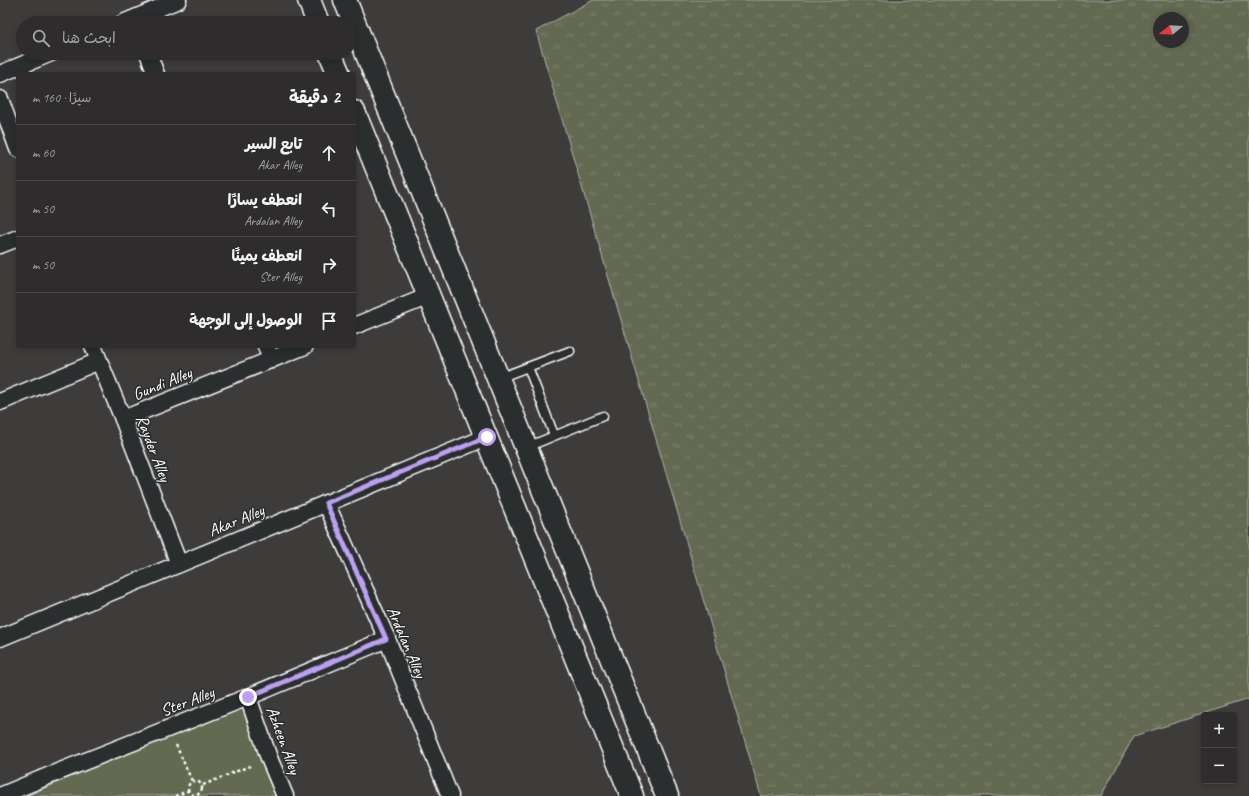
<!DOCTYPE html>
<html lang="ar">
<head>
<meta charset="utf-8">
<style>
  body { margin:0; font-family:Caveat,"Playpen Sans Arabic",sans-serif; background:#363434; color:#f1f3f6; direction:rtl }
  .controls { position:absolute; right:12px; bottom:12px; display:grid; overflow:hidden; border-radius:4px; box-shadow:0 2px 6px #0003 }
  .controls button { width:36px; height:36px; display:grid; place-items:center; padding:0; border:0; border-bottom:1px solid #494848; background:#2e2c2c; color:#f1f3f6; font:20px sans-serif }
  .compass { position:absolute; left:1153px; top:12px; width:36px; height:36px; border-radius:50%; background:#2e2c2c; box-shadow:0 2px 6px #0003; rotate:252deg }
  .stop { position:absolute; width:12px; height:12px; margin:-9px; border:3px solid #bca0f2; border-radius:50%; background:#fff }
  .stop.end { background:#bca0f2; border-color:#fff; box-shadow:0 1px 4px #0008 }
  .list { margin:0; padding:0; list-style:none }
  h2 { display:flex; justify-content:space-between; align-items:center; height:52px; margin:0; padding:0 16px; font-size:17px }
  h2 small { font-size:13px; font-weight:400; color:#a7a7a9 }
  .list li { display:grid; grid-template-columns:26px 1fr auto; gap:12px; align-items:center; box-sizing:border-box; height:56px; padding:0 16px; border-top:1px solid #494848 }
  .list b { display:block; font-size:15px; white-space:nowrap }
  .list p { margin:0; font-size:13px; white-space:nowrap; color:#a7a7a9 }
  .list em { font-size:13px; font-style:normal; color:#a7a7a9 }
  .icon { flex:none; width:22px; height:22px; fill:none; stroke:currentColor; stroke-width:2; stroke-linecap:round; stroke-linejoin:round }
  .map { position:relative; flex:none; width:1249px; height:796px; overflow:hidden; direction:ltr }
  .search { position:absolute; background:#2e2c2c; box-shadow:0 2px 6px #0003; left:16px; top:16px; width:340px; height:44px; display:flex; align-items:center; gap:10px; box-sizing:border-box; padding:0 14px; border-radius:22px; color:#a7a7a9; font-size:15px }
  .panel { position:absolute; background:#2e2c2c; box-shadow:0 2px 6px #0003; left:16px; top:72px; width:340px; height:276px; border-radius:4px; direction:rtl }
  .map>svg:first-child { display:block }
</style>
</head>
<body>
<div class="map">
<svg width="1249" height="796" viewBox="0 0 1249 796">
  <defs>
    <pattern id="grass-tufts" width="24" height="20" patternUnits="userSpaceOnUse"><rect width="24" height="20" fill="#636b51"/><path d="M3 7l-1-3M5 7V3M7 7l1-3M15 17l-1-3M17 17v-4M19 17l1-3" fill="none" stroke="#7a816b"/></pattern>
  </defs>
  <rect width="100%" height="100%" fill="#3e3b3b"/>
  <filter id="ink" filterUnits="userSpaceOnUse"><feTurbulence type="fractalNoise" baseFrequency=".025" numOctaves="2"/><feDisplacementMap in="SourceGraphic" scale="8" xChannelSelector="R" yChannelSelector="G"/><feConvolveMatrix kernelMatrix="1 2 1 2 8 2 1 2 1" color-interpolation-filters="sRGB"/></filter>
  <g filter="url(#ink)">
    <path fill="url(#grass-tufts)" stroke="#b1b5a8" fill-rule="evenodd" d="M593,0H1249V699L1134,736L1101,796H761L536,31ZM1159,18H1183V42H1159Z"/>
    <path fill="#636b51" stroke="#b1b5a8" d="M242,704L279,796H26Z"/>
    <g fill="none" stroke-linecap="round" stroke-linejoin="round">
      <g stroke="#fff" stroke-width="11">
        <g id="service">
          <path d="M528,367L554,435"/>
          <path d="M499,378L570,351"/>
          <path d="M527,447L603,416"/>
        </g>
      </g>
      <g stroke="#fff" stroke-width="19">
        <g id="minor">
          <path d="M123,23L178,0"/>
          <path d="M148,53L156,74"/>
          <path d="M0,74L51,53"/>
          <path d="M0,99L18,149"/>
          <path d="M0,245L18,238"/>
          <path d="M354,326L429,296"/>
          <path d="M93,346L123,419L179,564"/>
          <path d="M266,346L271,360"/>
          <path d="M0,402L99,361"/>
          <path d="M123,419L305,346"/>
          <path d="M326,503L387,639L450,796"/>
          <path d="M0,638L487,437"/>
          <path d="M248,697L269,758L285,796"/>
          <path d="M0,796L53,774L248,697L387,639"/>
        </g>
      </g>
      <g stroke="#fff" stroke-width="25">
        <g id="secondary">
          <path d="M309,0L318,23"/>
          <path d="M345,0L667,796"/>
          <path d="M330,53L339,74"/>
          <path d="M354,112L632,796"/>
        </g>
      </g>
      <g stroke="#fff" stroke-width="2.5" stroke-dasharray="3 3" stroke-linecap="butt">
        <path d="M176,745L192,781"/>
        <circle cx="195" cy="788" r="7"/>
        <path d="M203,785L252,765"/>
        <path d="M175,796L188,791"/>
      </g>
      <use href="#service" stroke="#2a2d2e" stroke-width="8"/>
      <use href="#minor" stroke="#2a2d2e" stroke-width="16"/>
      <use href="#secondary" stroke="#2a2d2e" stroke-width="22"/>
    </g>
  </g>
  <g fill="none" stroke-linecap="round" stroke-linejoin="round" filter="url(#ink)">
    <path stroke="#bca0f2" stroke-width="5" d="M248,697L386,639L326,503L487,437"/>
  </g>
  <g text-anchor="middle" stroke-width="3" stroke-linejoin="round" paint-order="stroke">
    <g font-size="17" fill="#fff" stroke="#2a2d2e">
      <text transform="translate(162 383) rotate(-22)" y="6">Gundi Alley</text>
      <text transform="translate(154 448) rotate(69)" y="6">Rayder Alley</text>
      <text transform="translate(236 520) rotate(-22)" y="6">Akar Alley</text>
      <text transform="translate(407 642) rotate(67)" y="6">Ardalan Alley</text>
      <text transform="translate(187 701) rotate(-21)" y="6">Ster Alley</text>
      <text transform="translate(284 740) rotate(70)" y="6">Azheen Alley</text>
    </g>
  </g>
</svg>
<div class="controls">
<button>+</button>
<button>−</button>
</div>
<svg class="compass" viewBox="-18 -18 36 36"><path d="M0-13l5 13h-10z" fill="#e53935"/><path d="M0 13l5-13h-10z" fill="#a7a7a9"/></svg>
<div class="stop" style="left:487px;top:437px"></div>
<div class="stop end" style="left:248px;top:697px"></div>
<div class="search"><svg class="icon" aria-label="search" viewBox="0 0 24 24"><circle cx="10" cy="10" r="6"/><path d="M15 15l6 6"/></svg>ابحث هنا</div>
<section class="panel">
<h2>2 دقيقة<small>سيرًا · 160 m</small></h2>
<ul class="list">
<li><svg class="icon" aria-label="ahead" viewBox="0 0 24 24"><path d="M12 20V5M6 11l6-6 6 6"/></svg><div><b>تابع السير</b><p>Akar Alley</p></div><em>60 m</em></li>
<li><svg class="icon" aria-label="left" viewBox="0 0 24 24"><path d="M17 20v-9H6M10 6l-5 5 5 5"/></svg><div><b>انعطف يسارًا</b><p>Ardalan Alley</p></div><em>50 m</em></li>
<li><svg class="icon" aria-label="right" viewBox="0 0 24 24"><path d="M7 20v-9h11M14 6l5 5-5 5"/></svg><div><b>انعطف يمينًا</b><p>Ster Alley</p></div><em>50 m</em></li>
<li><svg class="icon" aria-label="arrive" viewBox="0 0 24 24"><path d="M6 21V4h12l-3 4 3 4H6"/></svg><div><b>الوصول إلى الوجهة</b></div></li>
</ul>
</section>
</div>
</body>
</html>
